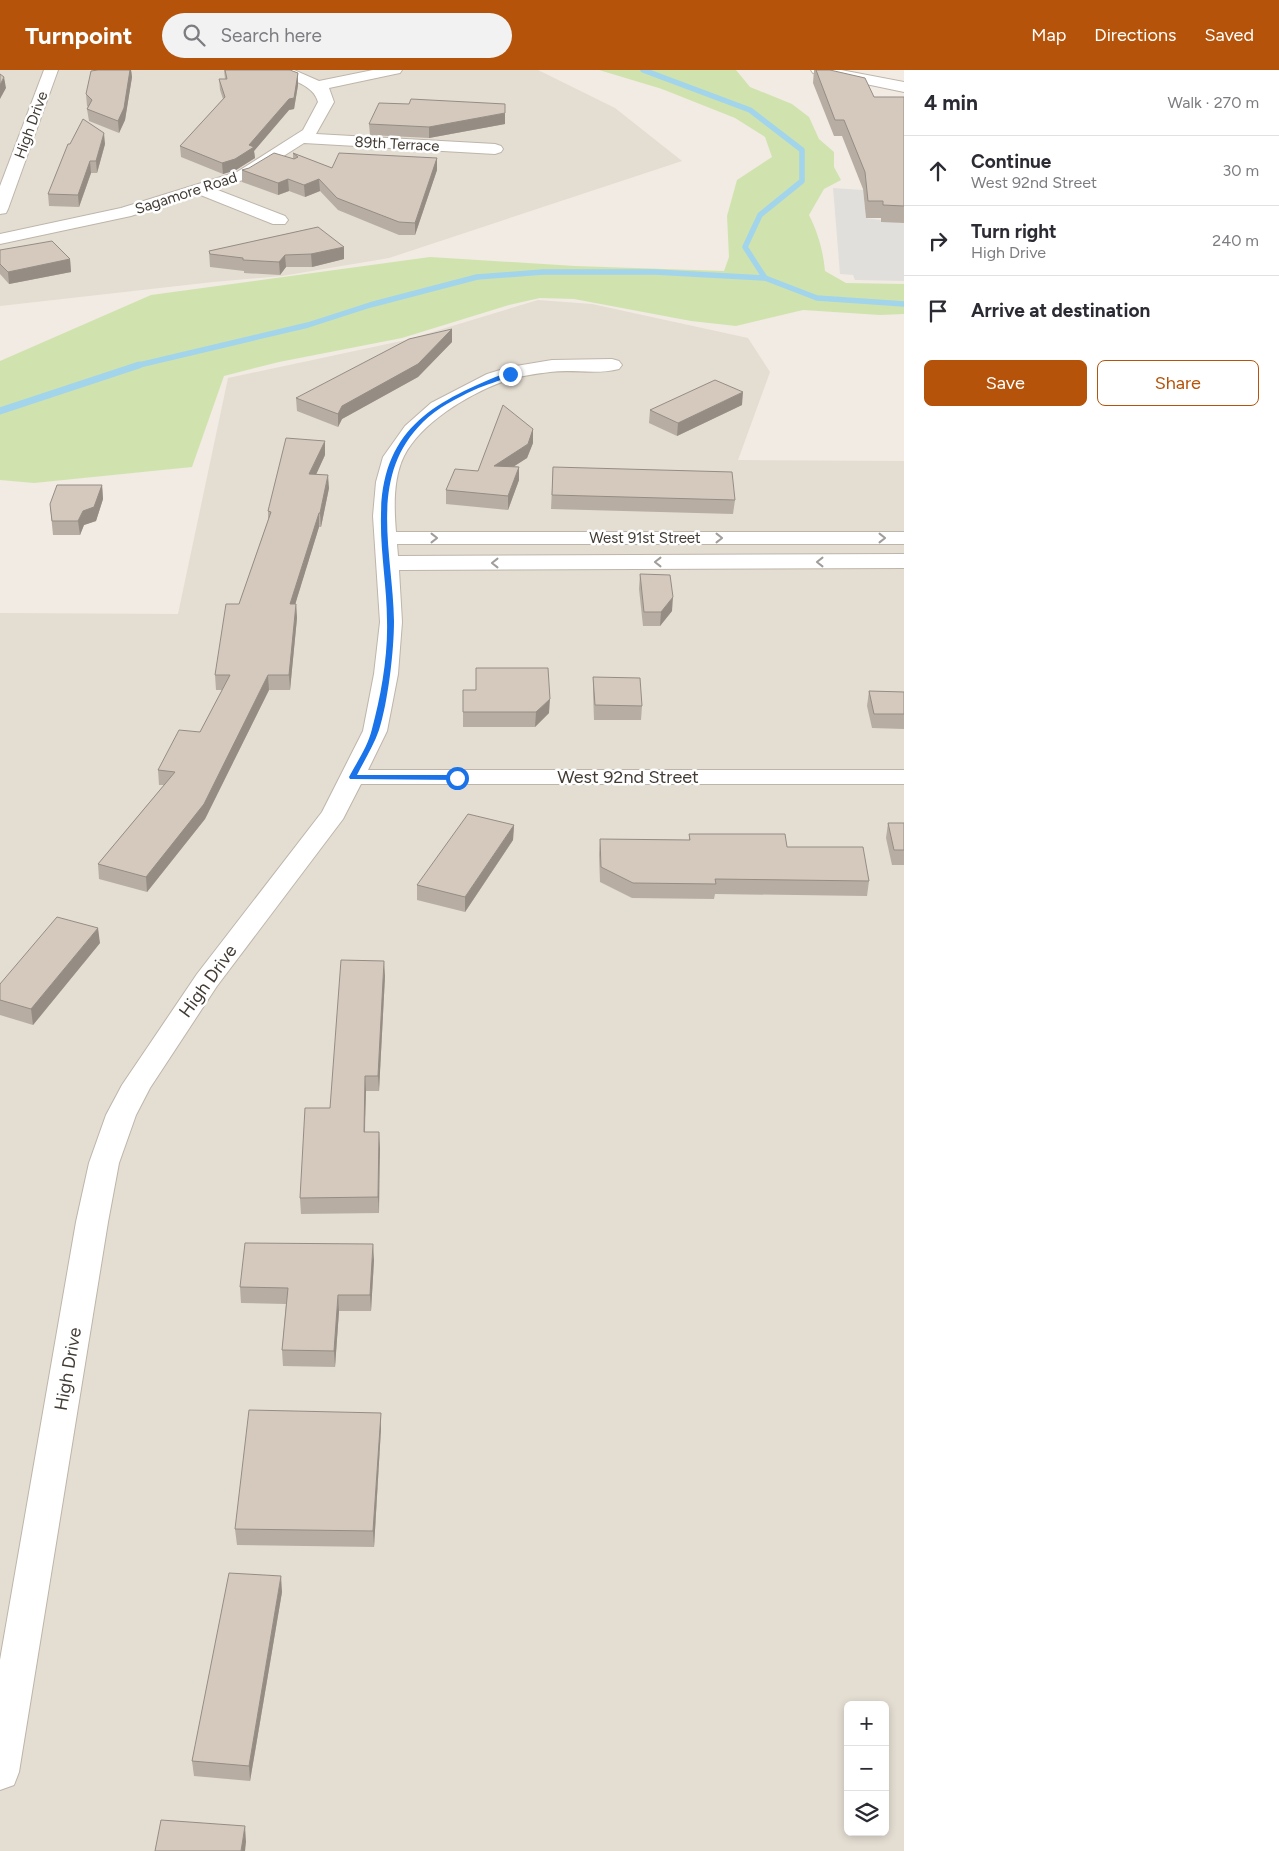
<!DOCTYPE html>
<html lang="en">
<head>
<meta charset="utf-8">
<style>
  body { margin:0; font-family:Figtree,sans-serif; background:#f2f2f3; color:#2b2b33 }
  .controls { position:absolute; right:15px; bottom:15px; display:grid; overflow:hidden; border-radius:8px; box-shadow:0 2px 8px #0003 }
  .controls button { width:45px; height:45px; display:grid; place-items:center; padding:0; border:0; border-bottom:1px solid #e1e1e2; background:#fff; color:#2b2b33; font:25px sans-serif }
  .stop { position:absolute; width:15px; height:15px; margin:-11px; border:4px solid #1a73e8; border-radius:50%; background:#fff }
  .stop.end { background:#1a73e8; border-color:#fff; box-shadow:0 1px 5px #0008 }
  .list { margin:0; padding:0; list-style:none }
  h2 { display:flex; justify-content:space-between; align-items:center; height:65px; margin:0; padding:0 20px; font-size:21px }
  h2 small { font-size:16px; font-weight:400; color:#7c7c81 }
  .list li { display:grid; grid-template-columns:32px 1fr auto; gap:15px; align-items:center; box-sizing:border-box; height:70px; padding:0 20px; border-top:1px solid #e1e1e2 }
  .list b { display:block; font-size:19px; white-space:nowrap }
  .list p { margin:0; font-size:16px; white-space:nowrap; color:#7c7c81 }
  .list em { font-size:16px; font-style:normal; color:#7c7c81 }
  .actions { display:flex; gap:10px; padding:15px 20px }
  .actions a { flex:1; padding:11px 0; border:1px solid #b45309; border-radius:8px; text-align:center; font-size:18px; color:#b45309 }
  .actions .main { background:#b45309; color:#fff }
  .icon { flex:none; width:28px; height:28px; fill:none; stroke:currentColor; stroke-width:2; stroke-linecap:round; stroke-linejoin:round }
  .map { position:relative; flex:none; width:904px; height:1781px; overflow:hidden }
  header { display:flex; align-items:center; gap:30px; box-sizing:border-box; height:70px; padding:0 25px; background:#b45309; color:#fff }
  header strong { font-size:24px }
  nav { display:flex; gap:28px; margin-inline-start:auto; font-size:18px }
  .search { width:350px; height:45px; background:#f2f2f3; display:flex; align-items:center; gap:12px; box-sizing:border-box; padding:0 18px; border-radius:28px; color:#7c7c81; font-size:19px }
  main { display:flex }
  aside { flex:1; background:#fff }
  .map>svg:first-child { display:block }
</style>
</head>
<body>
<header>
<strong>Turnpoint</strong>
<div class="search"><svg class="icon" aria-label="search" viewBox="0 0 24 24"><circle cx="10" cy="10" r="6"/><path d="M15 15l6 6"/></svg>Search here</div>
<nav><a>Map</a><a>Directions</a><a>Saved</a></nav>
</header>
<main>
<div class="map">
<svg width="904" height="1781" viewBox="0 0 904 1781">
  <rect width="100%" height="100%" fill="#f1ebe3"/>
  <g fill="#e4ddd2" fill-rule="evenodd">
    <path d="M0,0H538L615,38L682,91L389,188L282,206L213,212L0,236Z"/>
    <path d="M538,230L592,234L748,268L770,302L738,390L904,391V1781H0V543L178,544L228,308L406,270ZM848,1635H885V1762H848Z"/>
  </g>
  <path fill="#d0e3ae" d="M599,0H736L750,17L792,34L809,47L819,69L834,82V97L841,110L824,119L809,145C818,163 823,180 825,201L846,213L904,214V244L880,245L803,240L736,256L691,251L574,229L540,228L509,235L402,268L279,292L224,306L192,397L34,413L0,410V291L151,225L430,187L575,196L724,201L729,187L727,146L737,110L772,87L765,67L735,48L662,19Z"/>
  <path fill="#e1dfdc" d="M833,118L863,120L866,148L904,153V211L855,210L853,205L840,204Z"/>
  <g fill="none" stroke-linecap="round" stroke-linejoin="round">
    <g stroke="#a2d4eb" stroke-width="5.5">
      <path d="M643,0L750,40L802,80V111L760,145L745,177L765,208L817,228L904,234"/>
      <path d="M135,296L308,255L370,235L477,207L543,202H655L765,208"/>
    </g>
    <path stroke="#a2d4eb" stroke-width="7" d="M0,341L139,295"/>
    <g stroke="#beb5aa" stroke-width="2">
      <g id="minor">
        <path d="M44,0H58L8,139L6,143L0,144V116Z"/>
        <path d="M274,0H294L319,11L373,0H402L400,3L395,4L329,18L334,32L316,64L495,74L501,76L503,79L501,82L495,84L304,73L249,108L215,119L285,146L288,150L285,154H273L198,124L131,146L0,174V164L121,138L237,102L303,60L318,32C314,15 291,10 276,3Z"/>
        <path d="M811,0H841L904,12V22L818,4L813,3Z"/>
        <path d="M612,289L619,291L622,295L619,299C597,305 573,299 550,302C535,304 517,306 502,312C467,325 421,353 404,386C393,408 394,438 396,462H904V474H397L398,486L904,484V498L399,500L402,552L398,604L387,661L368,700H904V714H361L343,749L217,916L150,1018L136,1045L119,1093L108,1152L19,1702L14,1715L0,1720V1590L76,1152L89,1093L106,1045L122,1015L197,904L322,742L363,661L374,604L380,552L373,446L376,412L383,387L405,356L431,333L487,304L510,297L552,290Z"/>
      </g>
    </g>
    <use href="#minor" fill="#fff" fill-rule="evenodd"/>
  </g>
  <g fill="#b7ada3">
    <path d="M98,0H131L132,7L125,50L119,63L89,51L87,39L88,37L87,36L86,24Z"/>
    <path d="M224,0H290L298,15L294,39L289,40L254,81L255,88L236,100L223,104L181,87L180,76L223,29L220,20L219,9H225Z"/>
    <path d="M814,0H830L874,27H904V153L881,152V148H866L863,119L842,66H834L813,13Z"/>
    <path d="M409,34L505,54L429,68L370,65L369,54Z"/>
    <path d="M105,74L97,103H91L79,137L49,136L48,124Z"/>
    <path d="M293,83L332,98L437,88V100L415,165H399L338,140L320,121L305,127L289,121L278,125L242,112V100L293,88Z"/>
    <path d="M318,157L344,189L312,197H286L280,205L244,203V201L210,197L209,181Z"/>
    <path d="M0,180L70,189L71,202L9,214L0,204Z"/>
    <path d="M452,272L418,307L342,349L338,357L297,341L296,328Z"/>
    <path d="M742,335L677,366L649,353L650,340Z"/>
    <path d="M533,373L527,388L514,396L519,397V410L508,440L446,434V420L478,401Z"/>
    <path d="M325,385L316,404L329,418L321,457H319L295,534H296L297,548L290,620H269L205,749L147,822L99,809L98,794L164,715H159L158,700L200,662L222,620H216L215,605L239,534L268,450V441Z"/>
    <path d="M553,397L735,430L733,444L551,439Z"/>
    <path d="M102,415L103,429L96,451L84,455L80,465H53L50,434Z"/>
    <path d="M640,504L672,541L660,556H643L639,519Z"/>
    <path d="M593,607L642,636L641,650H594L593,622Z"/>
    <path d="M463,620L549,643L535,657H463Z"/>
    <path d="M869,621L904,622V659L872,658L867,636Z"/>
    <path d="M888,753H904V795H892L886,768Z"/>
    <path d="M514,755L513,770L465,842L417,830V815Z"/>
    <path d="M689,764L787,777L869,811L867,826L715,824L714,829L632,828L600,812L599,784L600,769L689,770Z"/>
    <path d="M100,873L33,955L0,945V914Z"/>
    <path d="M385,906L379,1021H366L365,1062H379V1143L301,1144L300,1128L330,1038Z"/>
    <path d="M374,1190L371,1241H339L335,1297L283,1296L282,1280L286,1234L241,1233L240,1217Z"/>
    <path d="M381,1343V1358L374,1477L237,1475L235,1459Z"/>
    <path d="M282,1522L250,1711L194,1706L192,1691Z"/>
  </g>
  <g fill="#958d84">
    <path d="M130,0H131L132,7L125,50L119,63L118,51Z"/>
    <path d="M298,3V15L294,39L289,40L254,81L255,88L236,100L223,104L222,93L249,75Z"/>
    <path d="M4,7L6,18L0,29V15Z"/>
    <path d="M505,43V54L429,68V57Z"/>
    <path d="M104,63L105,74L97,103L96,91Z"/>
    <path d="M437,88V100L415,165V153Z"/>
    <path d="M90,91L91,103L79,137L78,125Z"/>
    <path d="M288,109L289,121L278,125V113Z"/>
    <path d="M319,109L320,121L305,127L304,115Z"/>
    <path d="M344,177V189L312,197L311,184Z"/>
    <path d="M285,185L286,197L280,205L279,192Z"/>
    <path d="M70,189L71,202L9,214L8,202Z"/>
    <path d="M452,259V272L418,307L342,349L338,357V344L342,336Z"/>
    <path d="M743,322L742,335L677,366L678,353Z"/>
    <path d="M533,359V373L527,388L493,410L494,396Z"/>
    <path d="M325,371V385L310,418L309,404Z"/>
    <path d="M519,397V410L508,440V426Z"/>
    <path d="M328,405L329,418L321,457L320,443Z"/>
    <path d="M102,415L103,429L96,451L84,455L80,465L78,451L83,441Z"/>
    <path d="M319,443V457L291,548L290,534Z"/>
    <path d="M673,527L672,541L660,556L661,542Z"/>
    <path d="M296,534L297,548L290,620L289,605Z"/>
    <path d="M268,605L269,620L205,749L147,822L146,807Z"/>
    <path d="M550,629L549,643L535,657L536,642Z"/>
    <path d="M514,755L513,770L465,842V827Z"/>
    <path d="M98,858L100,873L33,955L31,939Z"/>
    <path d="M384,891L385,906L379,1021L378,1006Z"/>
    <path d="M365,1006L366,1021L364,1078V1062Z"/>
    <path d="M379,1062L380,1078L379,1143L378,1127Z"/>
    <path d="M373,1174L374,1190L371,1241L370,1225Z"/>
    <path d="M338,1225L339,1241L335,1297L334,1281Z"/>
    <path d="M381,1343V1358L374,1477L373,1461Z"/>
    <path d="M281,1506L282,1522L250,1711L249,1696Z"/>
    <path d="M245,1756L246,1772L245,1781H241Z"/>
  </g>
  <g fill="#d5c9bd" stroke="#958d84">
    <path d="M98,0H130L124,38L118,51L87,39L92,30L86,24L91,1Z"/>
    <path d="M225,0H290L298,3L294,28L289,29L249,75L254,77L235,89L222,93L180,76L225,27L219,9H227Z"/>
    <path d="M816,0H830L865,8L874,27H904V136L883,135V131H868L865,102L844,50H835Z"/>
    <path d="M0,4L4,7L0,15Z"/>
    <path d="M411,29L505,34V43L429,57L369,54L379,33L409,34Z"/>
    <path d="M83,49L104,63L96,91H90L78,125L48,124L68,74H70Z"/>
    <path d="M274,83L294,89L298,87L293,83L332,98L339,83L437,88L415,153L399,152L337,128L319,109L304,115L288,109L278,113L242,100L249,98Z"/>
    <path d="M318,157L344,177L311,184L285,185L279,192L243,190V188L210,184L209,181Z"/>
    <path d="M52,171L70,189L8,202L0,194V180Z"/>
    <path d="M452,259L418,294L342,336L338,344L296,328L409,269Z"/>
    <path d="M715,310L743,322L678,353L650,340Z"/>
    <path d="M503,335L533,359L528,374L494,396L519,397L508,426L446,420L455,399L478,401Z"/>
    <path d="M286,368L325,371L309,404L328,405L320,443H319L290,534H296L289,605H268L204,734L146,807L98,794L175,702L158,700L179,660L200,662L230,605H215L226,534H239L271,442L268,441Z"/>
    <path d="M553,397L732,402L735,430L552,425Z"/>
    <path d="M57,415H102L94,437L83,441L78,451H52L50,434Z"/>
    <path d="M640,504L670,505L673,527L661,542H644Z"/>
    <path d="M476,598H548L550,629L536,642H463V620H476Z"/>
    <path d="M593,607L640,608L642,636L595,635Z"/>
    <path d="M869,621L904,622V644H874Z"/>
    <path d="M468,744L514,755L465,827L417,815Z"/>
    <path d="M888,753H904V780H894Z"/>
    <path d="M689,764H785L787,777H863L869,811L715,809L716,814L633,813L601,797L600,769L690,770Z"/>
    <path d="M57,847L98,858L31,939L0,930V914Z"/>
    <path d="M341,890L384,891L378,1006H365L364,1062H379L378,1127L300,1128L305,1038H330Z"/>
    <path d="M245,1173L373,1174L370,1225H338L334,1281L282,1280L288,1218L240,1217Z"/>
    <path d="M249,1340L381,1343L373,1461L235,1459Z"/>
    <path d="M229,1503L281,1506L249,1696L192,1691Z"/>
    <path d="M161,1750L245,1756L241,1781H155Z"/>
  </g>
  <defs><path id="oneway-chevron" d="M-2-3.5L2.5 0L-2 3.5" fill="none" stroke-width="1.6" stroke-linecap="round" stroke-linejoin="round" transform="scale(1.25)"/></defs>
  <g stroke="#a09d9a">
    <use href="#oneway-chevron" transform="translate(434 468)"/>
    <use href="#oneway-chevron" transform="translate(719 468)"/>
    <use href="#oneway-chevron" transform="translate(882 468)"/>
    <use href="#oneway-chevron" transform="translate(658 492) rotate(180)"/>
    <use href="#oneway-chevron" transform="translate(820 492) rotate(180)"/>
    <use href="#oneway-chevron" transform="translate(495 493) rotate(180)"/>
  </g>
  <path fill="#1a73e8" d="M508,302L513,304C502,311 487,314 474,320C457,328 437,338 423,352C367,407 393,482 394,551C394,581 388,632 379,660C374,675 364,691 357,705H457L461,708L457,710L350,709L349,707C357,692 368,676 372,659C381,626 388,586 387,551C387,516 380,481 381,445C382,358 435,331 508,302Z"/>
  <g text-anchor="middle" stroke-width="5" stroke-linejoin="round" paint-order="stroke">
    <g font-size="15" fill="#423b34" stroke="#fff">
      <text transform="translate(31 55) rotate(-70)" y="5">High Drive</text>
      <text transform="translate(397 74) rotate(3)" y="5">89th Terrace</text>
      <text transform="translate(186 123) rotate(-18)" y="5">Sagamore Road</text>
      <text x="645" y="473">West 91st Street</text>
    </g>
    <g font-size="18" fill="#423b34" stroke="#fff">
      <text x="628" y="713">West 92nd Street</text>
      <text transform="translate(208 911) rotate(-54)" y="6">High Drive</text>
      <text transform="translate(68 1299) rotate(-80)" y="6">High Drive</text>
    </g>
  </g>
</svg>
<div class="controls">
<button>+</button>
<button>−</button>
<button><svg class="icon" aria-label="layers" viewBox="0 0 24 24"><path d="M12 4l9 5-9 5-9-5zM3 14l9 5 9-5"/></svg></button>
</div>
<div class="stop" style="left:457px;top:708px"></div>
<div class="stop end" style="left:510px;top:304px"></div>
</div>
<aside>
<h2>4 min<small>Walk · 270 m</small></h2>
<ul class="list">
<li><svg class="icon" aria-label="ahead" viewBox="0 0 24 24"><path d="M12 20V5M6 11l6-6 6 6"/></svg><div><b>Continue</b><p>West 92nd Street</p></div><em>30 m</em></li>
<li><svg class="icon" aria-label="right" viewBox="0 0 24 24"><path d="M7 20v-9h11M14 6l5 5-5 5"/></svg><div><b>Turn right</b><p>High Drive</p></div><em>240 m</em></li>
<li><svg class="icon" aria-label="arrive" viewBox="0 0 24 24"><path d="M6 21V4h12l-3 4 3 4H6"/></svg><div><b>Arrive at destination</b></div></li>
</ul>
<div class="actions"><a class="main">Save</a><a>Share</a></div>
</aside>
</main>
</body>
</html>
